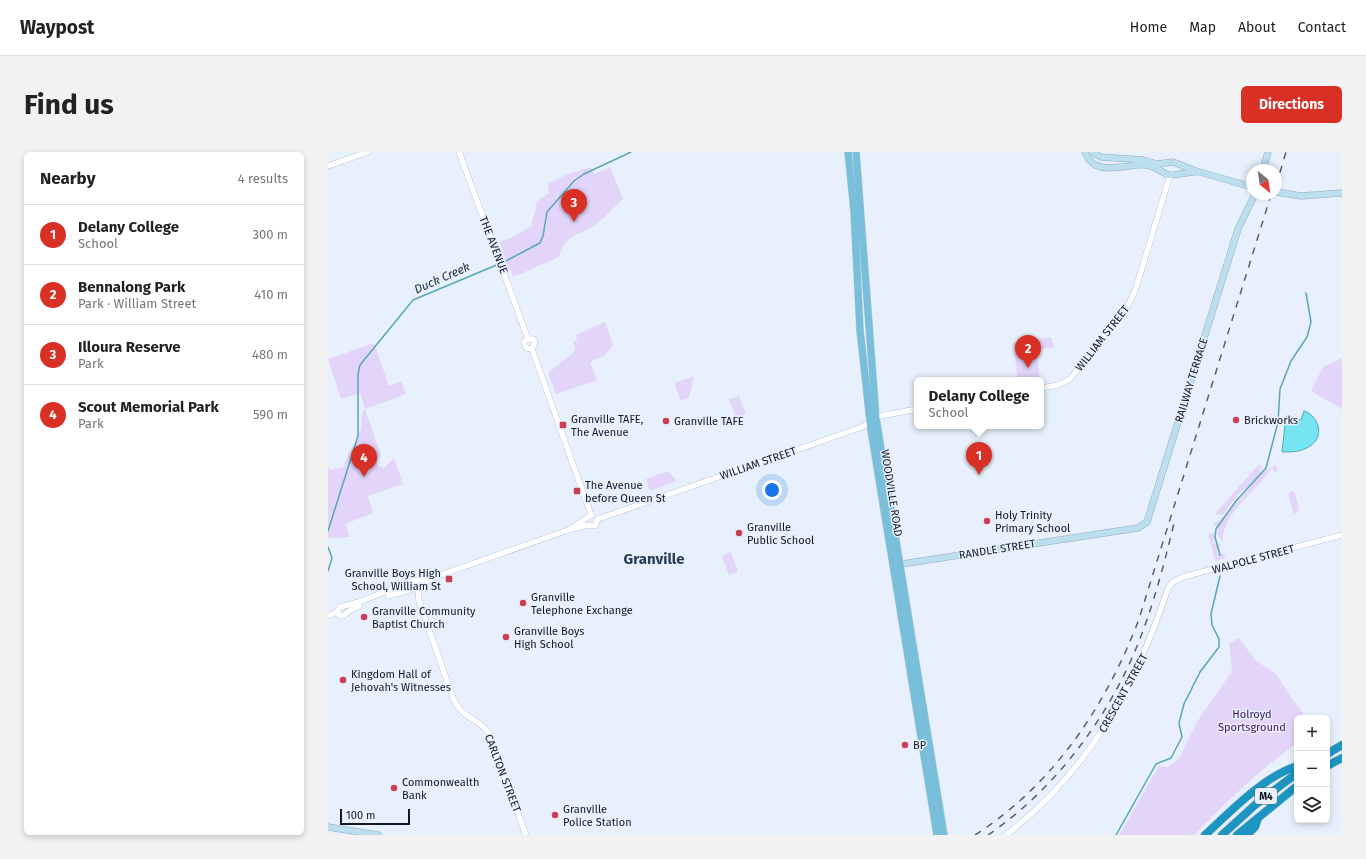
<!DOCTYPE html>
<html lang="en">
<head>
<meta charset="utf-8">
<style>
  body { margin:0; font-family:"Fira Sans",sans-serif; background:#f2f2f2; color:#222 }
  .controls { position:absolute; right:12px; bottom:12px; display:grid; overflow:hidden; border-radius:6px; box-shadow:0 2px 6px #0003 }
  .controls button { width:36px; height:36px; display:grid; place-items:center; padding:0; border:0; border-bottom:1px solid #e0e0e0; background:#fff; color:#222; font:20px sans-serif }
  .compass { position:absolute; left:918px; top:12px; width:36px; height:36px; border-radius:50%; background:#fff; box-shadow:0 2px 6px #0003; rotate:151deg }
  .scale { position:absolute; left:12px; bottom:10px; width:70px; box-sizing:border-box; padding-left:4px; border:2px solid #101822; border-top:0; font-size:11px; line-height:14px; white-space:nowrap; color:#101822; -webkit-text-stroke:3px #e7f0fc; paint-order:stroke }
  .you { position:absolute; left:444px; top:338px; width:14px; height:14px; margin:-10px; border:3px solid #fff; border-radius:50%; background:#1a73e8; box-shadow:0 0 0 6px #1a73e833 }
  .badge { display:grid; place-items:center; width:26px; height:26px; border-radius:50%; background:#d93025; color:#fff; font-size:13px; font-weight:700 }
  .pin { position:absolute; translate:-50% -33px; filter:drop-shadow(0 1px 2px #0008) }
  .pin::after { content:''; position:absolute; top:21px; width:14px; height:12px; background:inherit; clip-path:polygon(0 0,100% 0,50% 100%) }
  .popup { position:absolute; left:586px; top:225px; width:130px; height:52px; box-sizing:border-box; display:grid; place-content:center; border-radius:6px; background:#fff; filter:drop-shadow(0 1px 3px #0005); font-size:13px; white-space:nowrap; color:#767676 }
  .popup b { font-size:15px; color:#222 }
  .popup::after { content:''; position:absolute; left:50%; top:100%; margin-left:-8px; border:8px solid transparent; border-top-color:#fff }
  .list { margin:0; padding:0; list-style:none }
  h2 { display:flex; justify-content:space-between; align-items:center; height:52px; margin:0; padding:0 16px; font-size:17px }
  h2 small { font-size:13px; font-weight:400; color:#767676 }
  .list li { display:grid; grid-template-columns:26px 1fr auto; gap:12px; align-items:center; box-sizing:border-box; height:60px; padding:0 16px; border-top:1px solid #e0e0e0 }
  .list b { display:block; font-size:15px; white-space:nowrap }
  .list p { margin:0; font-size:13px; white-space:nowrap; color:#767676 }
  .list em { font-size:13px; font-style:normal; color:#767676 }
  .icon { flex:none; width:22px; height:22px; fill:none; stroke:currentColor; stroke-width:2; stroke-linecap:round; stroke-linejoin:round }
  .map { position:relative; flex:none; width:1014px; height:683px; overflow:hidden; border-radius:6px }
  header { display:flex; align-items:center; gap:24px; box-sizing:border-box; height:56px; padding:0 20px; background:#fff; border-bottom:1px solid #e0e0e0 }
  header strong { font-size:19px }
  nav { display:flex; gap:22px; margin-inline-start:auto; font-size:14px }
  .intro { display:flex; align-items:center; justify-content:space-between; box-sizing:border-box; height:96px; padding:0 24px }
  h1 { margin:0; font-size:28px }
  .button { padding:10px 18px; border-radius:6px; background:#d93025; color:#fff; font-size:14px; font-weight:700 }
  main { display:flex; gap:24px; padding:0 24px }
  aside { flex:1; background:#fff; border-radius:6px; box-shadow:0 2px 6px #0003 }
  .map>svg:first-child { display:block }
</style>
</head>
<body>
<header>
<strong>Waypost</strong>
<nav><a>Home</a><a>Map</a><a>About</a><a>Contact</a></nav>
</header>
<div class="intro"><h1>Find us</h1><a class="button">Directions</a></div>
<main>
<aside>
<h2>Nearby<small>4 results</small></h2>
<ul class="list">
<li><span class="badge">1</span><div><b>Delany College</b><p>School</p></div><em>300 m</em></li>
<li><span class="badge">2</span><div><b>Bennalong Park</b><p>Park · William Street</p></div><em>410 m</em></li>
<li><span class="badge">3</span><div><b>Illoura Reserve</b><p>Park</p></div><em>480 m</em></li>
<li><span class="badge">4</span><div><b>Scout Memorial Park</b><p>Park</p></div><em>590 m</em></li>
</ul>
</aside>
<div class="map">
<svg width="1014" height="683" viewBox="0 0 1014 683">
  <rect width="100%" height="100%" fill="#e7f0fc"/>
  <g fill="#e3d4fa">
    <path d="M263,15L267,22L282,15L295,47C285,56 275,68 264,75C248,85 237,83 231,105L185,125L183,118L180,119L172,89L181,87L204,74C204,65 209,59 208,50L221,41L220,32L240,22Z"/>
    <path d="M277,170L285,193L276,204L262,210L269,228L228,242L220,221L244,202L247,197L245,190L249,188L248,183Z"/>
    <path d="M723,185L726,195L708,198L712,228H690L685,191Z"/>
    <path d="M46,191L61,234L73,230L78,242L37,257L32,241L13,247L0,207Z"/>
    <path d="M1014,206V257L983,239L995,215Z"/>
    <path d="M366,224L361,246L353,249L346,231Z"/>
    <path d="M411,244L418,262L408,265L401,247Z"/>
    <path d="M37,257L53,303L49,308V313L56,316L66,306L75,332L40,344L45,361L17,372L22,385L0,386V315L3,318L15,315L33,278L35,258Z"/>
    <path d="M930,313L935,314L931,320L932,321L948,313L950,318L947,320L944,316C929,339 892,363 895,390L889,383L890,377L885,372L886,370H890L894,366L923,335L921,334C911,339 901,354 895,363L887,362Z"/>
    <path d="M340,319L349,329L322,339L318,327Z"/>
    <path d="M963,339L967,341L971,357L968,362L965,360L960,343Z"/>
    <path d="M885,381L888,384L884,392L890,391L893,393L888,399L891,402H896L898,406L887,409L881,385V382Z"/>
    <path d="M403,400L410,420L401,423L394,404Z"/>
    <path d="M911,486L927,508L948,522L964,547L973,558L976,566H969V591C931,618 899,650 866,683H791L831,614L840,615L851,607L869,570L904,519L901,492Z"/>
  </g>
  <path fill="#75e5f2" stroke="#57a8b4" d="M976,259C991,264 997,285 982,294C974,300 963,300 954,300L958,264L973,268Z"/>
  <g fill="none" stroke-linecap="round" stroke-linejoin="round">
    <g stroke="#57a8b4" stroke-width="1.5">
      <path d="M174,111L212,91L215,84L219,60L246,29L256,22L303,0"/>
      <path d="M0,379L30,284V222L32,213L85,148L171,112"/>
      <path d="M0,395L4,406L0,419"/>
      <path d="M892,403L887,385L888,377L908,349L938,316L950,270L952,237L963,209L979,185L983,170L978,141"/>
      <path d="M788,683L828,612L843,606L854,585L851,571L856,552L872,520L891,495V487L884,473L883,462L892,424"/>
    </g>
    <g stroke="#94aac6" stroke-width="6">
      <g id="tertiary">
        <path d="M131,0L200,187"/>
        <path d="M0,14L40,0"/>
        <path d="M200,187L196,190L198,196L204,197"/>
        <path d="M200,187H205L207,190L204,197"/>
        <path d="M204,197L263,363"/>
        <path d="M713,236L730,233L742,227L788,170L802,150L808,136L842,23"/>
        <path d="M270,367L534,275L552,264L589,257"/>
        <path d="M243,377L263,363"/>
        <path d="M90,436L104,426"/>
        <path d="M90,437L91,449L125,546C136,569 149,565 160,580L198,683"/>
        <path d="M60,444L82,438"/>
        <path d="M9,460L12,455L31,450L84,429L104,426L243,377L261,373L267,374L270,367"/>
        <path d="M9,460L12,464H15L21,459L31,454"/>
        <path d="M0,464L9,460"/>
        <path d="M678,683C761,619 808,534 840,436L845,430L855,425L1014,383"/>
      </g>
    </g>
    <g stroke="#94aac6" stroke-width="7">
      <g id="secondary">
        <path d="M757,0C766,27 799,11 818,13C827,14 832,19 840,23C842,24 863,20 867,20"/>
        <path d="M764,0L773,5L815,8L829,12L845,10L868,19L924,35"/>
        <path d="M935,18L940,0"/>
        <path d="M948,40L973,44L1014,41"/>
        <path d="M567,413L810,376L819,370L910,77L927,42"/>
        <path d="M0,675L50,683"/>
      </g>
    </g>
    <g stroke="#cfd1d3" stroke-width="8">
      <g id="primary">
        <path d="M520,0L526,59L532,178L543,278L609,683"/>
        <path d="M528,0L548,266L616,683"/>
      </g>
    </g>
    <g stroke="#cfd1d3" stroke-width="9">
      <g id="motorway">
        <path d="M999,602L1014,593"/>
        <path d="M999,614L1014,606"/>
        <path d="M877,683C903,659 935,625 969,614"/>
        <path d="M894,683L927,653L969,621"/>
        <path d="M909,683L969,634"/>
        <path d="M919,683L927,675L930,666"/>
      </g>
    </g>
    <use href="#tertiary" stroke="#fff" stroke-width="5.5"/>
    <use href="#secondary" stroke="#bbdfed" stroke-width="6"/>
    <use href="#primary" stroke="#77bfda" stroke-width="7"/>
    <use href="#motorway" stroke="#1c95c2" stroke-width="8"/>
    <g stroke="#58606b" stroke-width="1.5" stroke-dasharray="7 7" stroke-linecap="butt">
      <path d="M948,34L958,0"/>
      <path d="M647,683C726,632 778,554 811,467L943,43"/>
      <path d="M660,683C729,636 784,561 813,484C827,447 837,409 846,371"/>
    </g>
  </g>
  <g fill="#ce3e52" stroke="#e7f0fc" stroke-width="1.5">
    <circle cx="908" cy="268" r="4"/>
    <circle cx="338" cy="269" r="4"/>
    <rect x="231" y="269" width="8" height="8" rx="2"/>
    <rect x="245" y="335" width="8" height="8" rx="2"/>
    <circle cx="659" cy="369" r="4"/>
    <circle cx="411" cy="381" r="4"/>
    <rect x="117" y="423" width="8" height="8" rx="2"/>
    <circle cx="195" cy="451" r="4"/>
    <circle cx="36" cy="465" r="4"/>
    <circle cx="178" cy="485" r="4"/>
    <circle cx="15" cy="528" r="4"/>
    <circle cx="577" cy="593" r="4"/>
    <circle cx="66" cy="636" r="4"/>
    <circle cx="227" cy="663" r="4"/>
  </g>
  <g text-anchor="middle" stroke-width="3" stroke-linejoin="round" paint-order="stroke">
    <rect fill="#e7f0fc" stroke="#505963" stroke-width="1" x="927" y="636" width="22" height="16" rx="3"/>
    <g font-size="10" font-weight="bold" fill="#101822">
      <text x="938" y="648">M4</text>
    </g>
    <g font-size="11" fill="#101822" stroke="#e7f0fc">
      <text transform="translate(166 93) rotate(69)" y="4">THE AVENUE</text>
      <text transform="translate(774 186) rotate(-52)" y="4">WILLIAM STREET</text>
      <text transform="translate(863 228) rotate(-73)" y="4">RAILWAY TERRACE</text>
      <text transform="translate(430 311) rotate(-19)" y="4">WILLIAM STREET</text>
      <text transform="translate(564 341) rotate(81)" y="4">WOODVILLE ROAD</text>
      <text transform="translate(669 397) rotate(-9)" y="4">RANDLE STREET</text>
      <text transform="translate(925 407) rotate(-15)" y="4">WALPOLE STREET</text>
      <text transform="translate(795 541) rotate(-61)" y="4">CRESCENT STREET</text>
      <text transform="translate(175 621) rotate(69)" y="4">CARLTON STREET</text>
    </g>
    <g font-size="11" fill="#101822" stroke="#e7f0fc" text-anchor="start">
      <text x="243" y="271">Granville TAFE,<tspan x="243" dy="13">The Avenue</tspan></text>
      <text x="916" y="272">Brickworks</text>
      <text x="346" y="273">Granville TAFE</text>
      <text x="257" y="337">The Avenue<tspan x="257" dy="13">before Queen St</tspan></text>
      <text x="667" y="367">Holy Trinity<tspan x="667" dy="13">Primary School</tspan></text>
      <text x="419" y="379">Granville<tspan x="419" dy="13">Public School</tspan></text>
      <text x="113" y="425" text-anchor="end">Granville Boys High<tspan x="113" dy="13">School, William St</tspan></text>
      <text x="203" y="449">Granville<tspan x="203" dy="13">Telephone Exchange</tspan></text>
      <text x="44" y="463">Granville Community<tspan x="44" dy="13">Baptist Church</tspan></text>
      <text x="186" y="483">Granville Boys<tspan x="186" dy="13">High School</tspan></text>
      <text x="23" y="526">Kingdom Hall of<tspan x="23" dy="13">Jehovah's Witnesses</tspan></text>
      <text x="585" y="597">BP</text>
      <text x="74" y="634">Commonwealth<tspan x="74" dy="13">Bank</tspan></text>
      <text x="235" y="661">Granville<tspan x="235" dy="13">Police Station</tspan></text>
    </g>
    <g font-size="11" fill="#3e1364" stroke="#e7f0fc">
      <text x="924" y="566">Holroyd<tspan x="924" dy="13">Sportsground</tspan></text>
    </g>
    <g font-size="12" font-style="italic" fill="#1c3033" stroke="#e7f0fc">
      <text transform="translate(114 126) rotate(-24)" y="4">Duck Creek</text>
    </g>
    <g font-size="15" font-weight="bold" fill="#293c53" stroke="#e7f0fc">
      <text x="326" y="412">Granville</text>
    </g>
  </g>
</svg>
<div class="controls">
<button>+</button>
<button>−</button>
<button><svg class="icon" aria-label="layers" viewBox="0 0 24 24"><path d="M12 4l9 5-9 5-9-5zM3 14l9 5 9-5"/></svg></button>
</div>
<svg class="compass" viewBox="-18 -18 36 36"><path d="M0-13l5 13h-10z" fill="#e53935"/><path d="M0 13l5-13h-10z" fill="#767676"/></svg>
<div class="scale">100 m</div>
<div class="you"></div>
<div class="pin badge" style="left:651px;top:323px">1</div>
<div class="popup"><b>Delany College</b>School</div>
<div class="pin badge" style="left:700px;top:216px">2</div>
<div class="pin badge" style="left:246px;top:70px">3</div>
<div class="pin badge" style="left:36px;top:325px">4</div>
</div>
</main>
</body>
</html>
